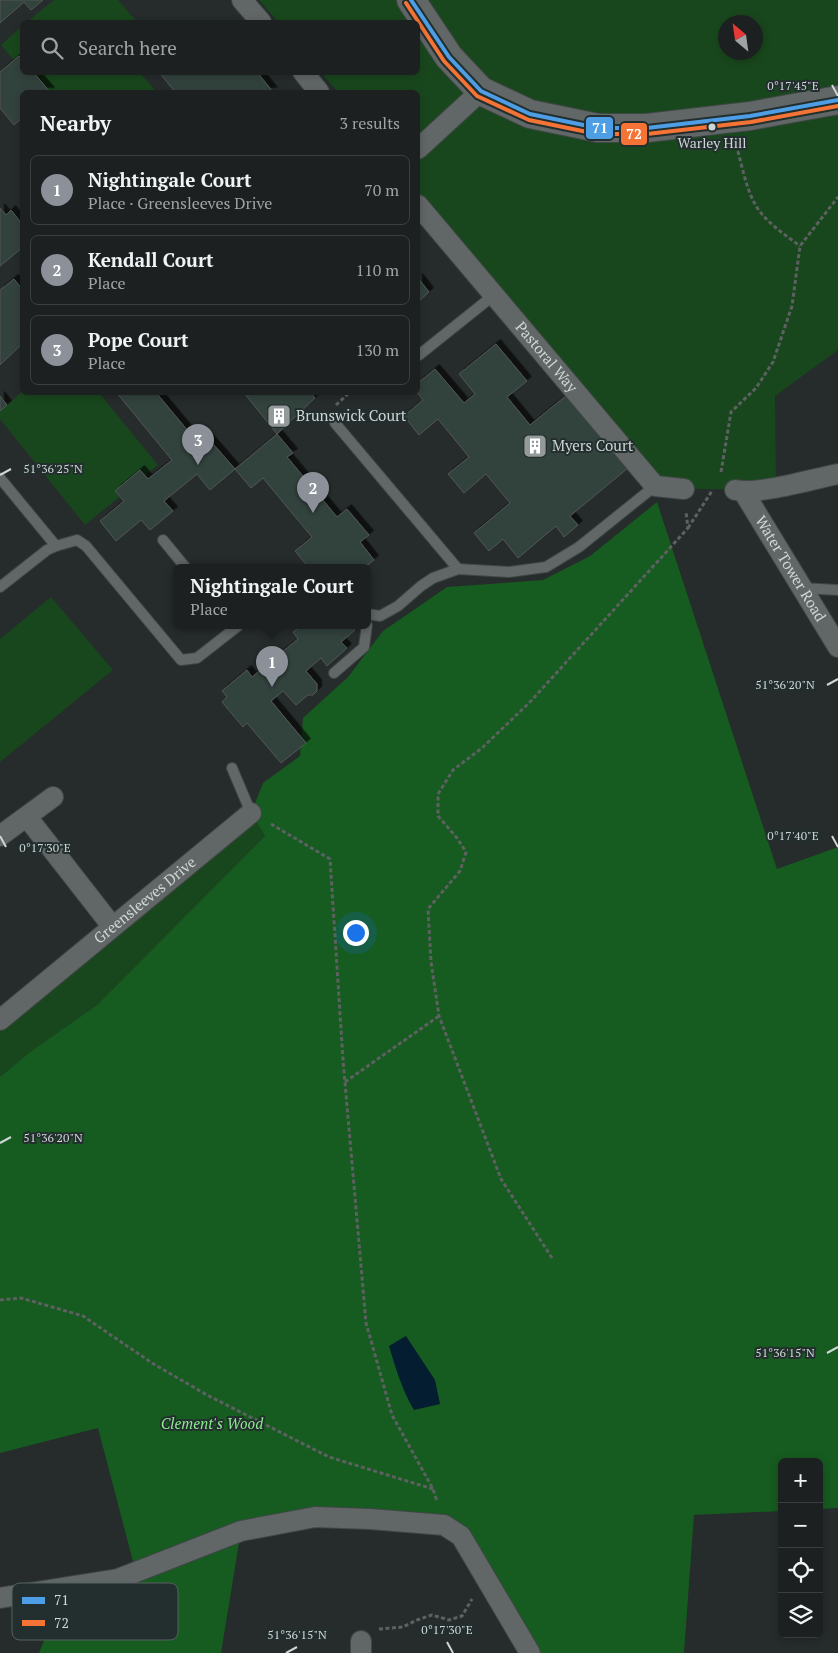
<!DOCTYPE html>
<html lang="en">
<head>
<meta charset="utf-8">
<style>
  body { margin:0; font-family:"PT Serif",serif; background:#292d2d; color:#f1f3f6 }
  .controls { position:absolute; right:15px; bottom:15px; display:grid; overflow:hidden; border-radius:8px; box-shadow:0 2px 8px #0003 }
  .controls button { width:45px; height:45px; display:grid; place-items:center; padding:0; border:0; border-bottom:1px solid #3a3e3e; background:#1c2020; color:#f1f3f6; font:25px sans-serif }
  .compass { position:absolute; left:718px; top:15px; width:45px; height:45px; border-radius:50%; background:#1c2020; box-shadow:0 2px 8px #0003; rotate:331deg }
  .you { position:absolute; left:355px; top:932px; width:18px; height:18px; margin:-12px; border:4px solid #fff; border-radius:50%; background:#1a73e8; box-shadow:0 0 0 8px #1a73e833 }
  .badge { display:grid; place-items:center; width:32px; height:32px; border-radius:50%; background:#8c9099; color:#fff; font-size:16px; font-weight:700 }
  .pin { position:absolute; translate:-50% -41px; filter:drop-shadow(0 1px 2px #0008) }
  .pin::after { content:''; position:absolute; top:26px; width:18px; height:15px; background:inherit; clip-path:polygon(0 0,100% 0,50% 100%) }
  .popup { position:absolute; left:173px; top:564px; width:198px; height:65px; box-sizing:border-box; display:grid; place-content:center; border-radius:8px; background:#1c2020; filter:drop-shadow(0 1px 4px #0005); font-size:16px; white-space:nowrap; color:#a0a3a5 }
  .popup b { font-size:19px; color:#f1f3f6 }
  .popup::after { content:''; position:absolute; left:50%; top:100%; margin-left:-10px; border:10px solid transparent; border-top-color:#1c2020 }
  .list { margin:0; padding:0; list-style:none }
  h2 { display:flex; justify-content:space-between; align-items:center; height:65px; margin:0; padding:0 20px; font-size:21px }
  h2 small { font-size:16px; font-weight:400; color:#a0a3a5 }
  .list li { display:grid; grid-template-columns:32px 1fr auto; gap:15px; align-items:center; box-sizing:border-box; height:70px; margin:0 10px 10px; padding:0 10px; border:1px solid #3a3e3e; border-radius:8px }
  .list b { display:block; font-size:19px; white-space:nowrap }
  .list p { margin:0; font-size:16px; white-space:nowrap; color:#a0a3a5 }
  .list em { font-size:16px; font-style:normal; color:#a0a3a5 }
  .icon { flex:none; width:28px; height:28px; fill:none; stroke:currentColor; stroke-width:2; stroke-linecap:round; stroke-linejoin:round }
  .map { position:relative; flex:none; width:838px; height:1653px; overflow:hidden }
  .search { position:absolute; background:#1c2020; box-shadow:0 2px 8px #0003; left:20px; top:20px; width:400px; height:55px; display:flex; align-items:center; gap:12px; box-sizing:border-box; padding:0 18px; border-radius:8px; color:#a0a3a5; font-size:19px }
  .panel { position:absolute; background:#1c2020; box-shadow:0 2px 8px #0003; left:20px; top:90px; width:400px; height:305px; border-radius:8px }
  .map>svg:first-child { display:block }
</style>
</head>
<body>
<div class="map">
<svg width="838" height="1653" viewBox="0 0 838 1653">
  <defs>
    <filter id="shadow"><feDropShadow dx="4.5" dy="-4.5" stdDeviation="0" flood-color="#0009"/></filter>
  </defs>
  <rect width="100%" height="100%" fill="#262b2b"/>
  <g fill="#19471d" fill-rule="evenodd">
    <path d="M54,0H118L137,22H27Z"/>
    <path d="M259,0H838V350L775,396L776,487C736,490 696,490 655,486L418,205V92H338L321,73L418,72V22H278ZM726,22H756V52H726Z"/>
    <path d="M22,26V70L1,45Z"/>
    <path d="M24,73H140L157,92H41Z"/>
    <path d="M22,392L99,393L158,465L85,525L0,419V411Z"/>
    <path d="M51,597L113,670L0,762V639Z"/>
    <path d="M251,813L265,836L97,1005L30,1052L0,1077V1020Z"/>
  </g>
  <path fill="#165b1f" d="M657,502L777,869L838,847V1508L819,1509V1462H782V1511L694,1515L684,1653H530L461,1536L370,1519L241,1531L221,1653H39L54,1615L141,1592L98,1428L0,1453V1077L30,1052L97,1005L265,836L251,813L263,783L300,756L303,718L348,677L383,631L447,587L543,580L590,556Z"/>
  <path fill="#041d30" d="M406,1336L435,1380L440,1404L414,1410C402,1390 396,1369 389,1346Z"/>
  <g fill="#32423d" stroke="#535756" filter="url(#shadow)">
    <path d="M0,0H43L31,10L24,2L0,23Z"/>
    <path d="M19,56L22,60V72H33L50,92H22V118L14,125L0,108V72Z"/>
    <path d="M159,72H238L240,74L242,72H257L273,92H174H175Z"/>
    <path d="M0,208L6,215L11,210L22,224V248L0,266Z"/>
    <path d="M418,278L429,292L418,302Z"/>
    <path d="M14,279L22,289V320L21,321L22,344L0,365V290Z"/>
    <path d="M496,344L527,381L507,397L530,425L567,395L628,468L570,516L578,525L564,537L556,526L518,558L503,539L489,551L474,533L510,503L486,474L464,493L448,474L469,457L438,419L419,435L404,416L423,400L417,392L418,383L435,369L464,403L475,394L459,374Z"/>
    <path d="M116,392H160L158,395L193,437L201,430L235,469L210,490L197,474L164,501L173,511L150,530L141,520L116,541L100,521L124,501L115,491L140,470L148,479L172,460Z"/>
    <path d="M247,392H310L315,398L277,434L245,394Z"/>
    <path d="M0,396L7,405L0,411Z"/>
    <path d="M277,434L293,453L287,457L337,517L347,509L369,535L360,542L374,560L364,568H309L295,551L312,537L263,478L251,488L235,469Z"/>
    <path d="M301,626H351L355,630L341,642L347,648L327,666L321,658L306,671L317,684V691L313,695H308L296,705L283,691L271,701L306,743L281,763L247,723L243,727L222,702L227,697L222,691L247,670L252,677L298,639L293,632Z"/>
  </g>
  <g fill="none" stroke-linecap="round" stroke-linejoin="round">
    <g stroke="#414646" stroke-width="12">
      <g id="lane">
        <path d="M419,355L494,295"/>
        <path d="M335,423L458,569"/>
        <path d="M0,478L56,546"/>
        <path d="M163,540L186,568"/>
        <path d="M0,587L47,550L56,546L77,540L86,546L181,660L197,658L238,626"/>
        <path d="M801,588L838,590"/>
        <path d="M367,614L380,616L398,606L421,586L433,578L458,569L509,572L546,567L579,547L655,486"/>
        <path d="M334,673L364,647L367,625"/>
        <path d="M232,768L251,813"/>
      </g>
    </g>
    <g stroke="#414646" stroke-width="22">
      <g id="street">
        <path d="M242,0L261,22"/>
        <path d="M303,72L319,92"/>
        <path d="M418,149L481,91"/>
        <path id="s1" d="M418,205L655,486L684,489"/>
        <path d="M735,490C759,495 812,479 838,474"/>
        <path id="s2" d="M743,491L838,647"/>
        <path d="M27,817L112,926"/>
        <path d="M0,836L53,797"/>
        <path id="s3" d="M0,1020L251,813"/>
        <path d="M0,1598L118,1579L241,1531L315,1517L370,1519L444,1525L461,1536L530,1653"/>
        <path d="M361,1653V1641"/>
      </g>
    </g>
    <g stroke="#414646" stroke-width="30">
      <path id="secondary" d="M411,0L449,57L481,91L530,114L598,128H647L750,116L838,100"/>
    </g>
    <g stroke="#5d6161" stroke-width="3" stroke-dasharray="4 2.5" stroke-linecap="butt">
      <path d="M736,145C742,164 745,186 755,204C765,222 784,234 800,246"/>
      <path d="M336,405L350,392"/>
      <path d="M721,472L731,412L756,388L773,362L792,306L800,246L838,197"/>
      <path d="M688,528L712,491"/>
      <path d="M271,824L330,859L343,1060L366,1323L392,1415L433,1489L437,1501"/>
      <path d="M345,1082L439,1016"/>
      <path d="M552,1258L501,1179L439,1016L431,962L428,909L460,871L466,852L457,838L438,816V794L453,770L482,748L530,702L688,528L686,512"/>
      <path d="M0,1300L21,1298L83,1316L152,1363L207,1395L329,1457L433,1489"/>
      <path d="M379,1629L403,1627L417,1620L432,1615L449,1620L462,1616L472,1599"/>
    </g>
    <use href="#lane" stroke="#616666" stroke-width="10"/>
    <use href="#street" stroke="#616666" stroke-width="20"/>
    <use href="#secondary" stroke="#616666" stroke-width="28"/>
    <g stroke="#232e2e" stroke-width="8">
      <path id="bus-1" d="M411,0L449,57L481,91L530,114L598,128H647L750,116L838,100"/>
    </g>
    <g stroke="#232e2e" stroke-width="8">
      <path id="bus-2" d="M406,3L444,61L477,96L529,120L597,134H647L751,122L838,106"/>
    </g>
    <use href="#bus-1" stroke="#4d9ee5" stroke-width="4"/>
    <use href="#bus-2" stroke="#f57335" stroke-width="4"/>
  </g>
  <path fill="none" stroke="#cfd6d6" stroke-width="2" d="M832,85L838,96M0,475L11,469M827,685L838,679M0,836L6,847M832,836L838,847M0,1143L11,1137M827,1353L838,1347M447,1642L453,1653M286,1653L297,1647"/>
  <defs>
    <g id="building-square" transform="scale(1.25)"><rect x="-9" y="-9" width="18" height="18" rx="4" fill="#949a9a" stroke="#232e2e"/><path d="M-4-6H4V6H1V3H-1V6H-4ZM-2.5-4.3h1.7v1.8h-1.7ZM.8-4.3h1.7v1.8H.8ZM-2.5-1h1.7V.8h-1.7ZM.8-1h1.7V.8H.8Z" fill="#fff"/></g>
  </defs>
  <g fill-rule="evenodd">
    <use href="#building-square" x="279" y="416"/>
    <use href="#building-square" x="535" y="446"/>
  </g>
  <circle fill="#cfd6d6" stroke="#232e2e" stroke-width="2" cx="712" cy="127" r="4.5"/>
  <g text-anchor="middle" stroke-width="4" stroke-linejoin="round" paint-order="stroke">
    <g font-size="14" fill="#cfd6d6" stroke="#232e2e">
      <text x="712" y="148">Warley Hill</text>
    </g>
    <g font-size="15" fill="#cfd6d6" stroke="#232e2e">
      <text dy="5" stroke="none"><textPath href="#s1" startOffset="199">Pastoral Way</textPath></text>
      <text dy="5" stroke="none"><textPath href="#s2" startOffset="91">Water Tower Road</textPath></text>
      <text dy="5" stroke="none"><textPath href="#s3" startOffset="188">Greensleeves Drive</textPath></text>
    </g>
    <g font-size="15" fill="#cfd6d6" stroke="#232e2e" text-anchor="start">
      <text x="296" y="421">Brunswick Court</text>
      <text x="552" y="451">Myers Court</text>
    </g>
    <g font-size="15" font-style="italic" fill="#8bec8d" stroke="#232e2e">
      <text x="212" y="1429">Clement's Wood</text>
    </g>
  </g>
  <rect x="12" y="1583" width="166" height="57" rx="8" fill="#232e2e" stroke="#576060" stroke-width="1"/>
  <rect x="22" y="1597" width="23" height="7" fill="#4d9ee5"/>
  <rect x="22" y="1620" width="23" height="6" fill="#f57335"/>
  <g font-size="14" fill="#cfd6d6">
    <text x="54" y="1605">71</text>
    <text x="54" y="1628">72</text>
  </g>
  <g font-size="12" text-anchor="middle" fill="#cfd6d6" stroke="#232e2e" stroke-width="4" stroke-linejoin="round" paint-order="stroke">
    <text x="793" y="90">0°17'45"E</text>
    <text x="53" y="473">51°36'25"N</text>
    <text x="785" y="689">51°36'20"N</text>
    <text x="793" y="840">0°17'40"E</text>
    <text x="45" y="852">0°17'30"E</text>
    <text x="53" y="1142">51°36'20"N</text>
    <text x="785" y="1357">51°36'15"N</text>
    <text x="447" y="1634">0°17'30"E</text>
    <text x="297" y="1639">51°36'15"N</text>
  </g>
  <g stroke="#232e2e" stroke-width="2">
    <rect x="585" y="116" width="29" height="24" rx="5" fill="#4d9ee5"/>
    <rect x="620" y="122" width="28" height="24" rx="5" fill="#f57335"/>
  </g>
  <g font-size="14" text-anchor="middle" font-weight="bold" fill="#fff">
    <text x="600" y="133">71</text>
    <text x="634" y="139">72</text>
  </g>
</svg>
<div class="controls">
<button>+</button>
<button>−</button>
<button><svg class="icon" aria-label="locate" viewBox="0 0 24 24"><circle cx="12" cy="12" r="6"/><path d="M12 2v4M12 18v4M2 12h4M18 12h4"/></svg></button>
<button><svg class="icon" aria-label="layers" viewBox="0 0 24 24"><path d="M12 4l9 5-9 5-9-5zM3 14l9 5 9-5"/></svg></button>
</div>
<svg class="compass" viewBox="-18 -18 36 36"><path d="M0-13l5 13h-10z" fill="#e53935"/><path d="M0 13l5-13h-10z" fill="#a0a3a5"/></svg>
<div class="you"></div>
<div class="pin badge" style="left:272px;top:687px">1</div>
<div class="popup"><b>Nightingale Court</b>Place</div>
<div class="pin badge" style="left:313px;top:513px">2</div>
<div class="pin badge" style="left:198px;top:465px">3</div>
<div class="search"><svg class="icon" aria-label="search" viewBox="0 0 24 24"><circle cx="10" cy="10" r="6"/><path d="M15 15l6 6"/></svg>Search here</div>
<section class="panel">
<h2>Nearby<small>3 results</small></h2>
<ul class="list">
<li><span class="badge">1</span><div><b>Nightingale Court</b><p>Place · Greensleeves Drive</p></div><em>70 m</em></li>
<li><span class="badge">2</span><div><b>Kendall Court</b><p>Place</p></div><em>110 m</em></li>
<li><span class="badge">3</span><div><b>Pope Court</b><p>Place</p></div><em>130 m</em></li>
</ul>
</section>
</div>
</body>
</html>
